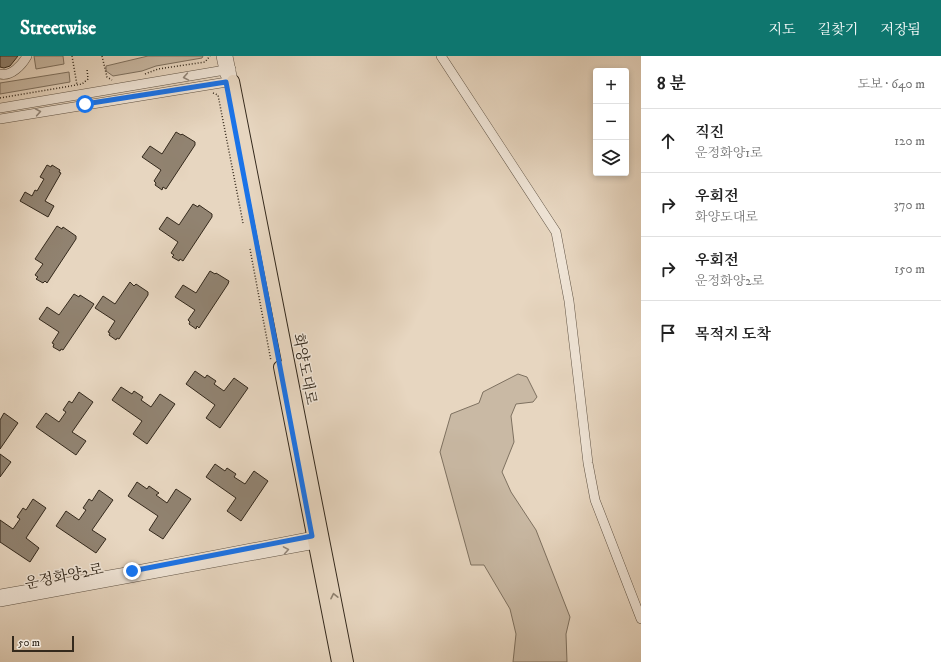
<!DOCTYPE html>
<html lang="ko">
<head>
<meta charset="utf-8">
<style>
  body { margin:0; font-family:"IM FELL DW Pica","Noto Serif KR",serif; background:#f6f6f6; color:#222 }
  .controls { position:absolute; right:12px; top:12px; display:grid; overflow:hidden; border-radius:4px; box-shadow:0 2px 6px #0003 }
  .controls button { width:36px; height:36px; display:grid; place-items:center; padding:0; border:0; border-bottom:1px solid #e0e0e0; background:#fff; color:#222; font:20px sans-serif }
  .scale { position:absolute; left:12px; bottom:10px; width:62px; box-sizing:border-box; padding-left:4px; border:2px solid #34291c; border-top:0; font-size:11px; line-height:14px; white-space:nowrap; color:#34291c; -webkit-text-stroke:3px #efe4d6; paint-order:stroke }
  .stop { position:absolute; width:12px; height:12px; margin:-9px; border:3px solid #1a73e8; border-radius:50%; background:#fff }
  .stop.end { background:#1a73e8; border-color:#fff; box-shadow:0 1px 4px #0008 }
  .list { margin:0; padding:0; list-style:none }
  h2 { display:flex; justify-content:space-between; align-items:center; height:52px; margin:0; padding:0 16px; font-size:17px }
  h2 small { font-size:13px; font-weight:400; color:#767676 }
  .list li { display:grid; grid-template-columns:26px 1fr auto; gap:12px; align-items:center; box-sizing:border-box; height:64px; padding:0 16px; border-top:1px solid #e0e0e0 }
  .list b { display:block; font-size:15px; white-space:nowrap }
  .list p { margin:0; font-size:13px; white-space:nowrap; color:#767676 }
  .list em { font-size:13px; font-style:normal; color:#767676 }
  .icon { flex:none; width:22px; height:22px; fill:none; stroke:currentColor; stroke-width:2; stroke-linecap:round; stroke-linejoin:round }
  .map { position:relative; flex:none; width:641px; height:606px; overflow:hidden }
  header { display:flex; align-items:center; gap:24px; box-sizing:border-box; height:56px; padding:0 20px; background:#0f766e; color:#fff }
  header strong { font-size:19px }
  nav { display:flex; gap:22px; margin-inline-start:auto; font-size:14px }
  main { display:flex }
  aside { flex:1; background:#fff }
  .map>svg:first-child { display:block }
</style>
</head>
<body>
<header>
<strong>Streetwise</strong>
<nav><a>지도</a><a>길찾기</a><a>저장됨</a></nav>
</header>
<main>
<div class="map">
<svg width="641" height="606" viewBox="0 0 641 606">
  <rect width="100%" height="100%" fill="#e7d6c0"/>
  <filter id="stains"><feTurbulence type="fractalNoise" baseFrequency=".005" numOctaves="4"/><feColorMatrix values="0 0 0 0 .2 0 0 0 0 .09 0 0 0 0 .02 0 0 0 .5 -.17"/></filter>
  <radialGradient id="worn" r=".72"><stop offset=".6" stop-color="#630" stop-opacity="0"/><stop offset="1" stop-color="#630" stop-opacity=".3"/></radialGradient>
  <g fill="#c9b9a4" stroke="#7e7160">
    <path d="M34,0H63L64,8L36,13Z"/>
    <path d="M148,0H203L202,2L156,10L142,15L113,20L106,15V10Z"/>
    <path d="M69,16L70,26L0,38V27Z"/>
    <path d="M518,318L527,321L537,341L533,346L516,348L511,360L514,386L502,416L511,436L536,474L570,561L566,578L567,606H513L516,578L510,553L484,509H471L440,396L451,358L479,347L483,336Z"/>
  </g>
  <g fill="#918371" stroke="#34291c">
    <path d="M0,0H18L10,10L4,12L0,11Z"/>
    <path d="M176,76L181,79L182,78L195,86V89L166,133L163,131L162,134L155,129L156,127L154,125L161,114L142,101L150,90L162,98Z"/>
    <path d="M47,109L51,111L52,109L60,114L59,116L61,117L45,145L54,150L48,161L20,145L25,136L32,140L35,134L37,135L44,123L40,121Z"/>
    <path d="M193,148L198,151L199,149L212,158V161L183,205L180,203L179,205L172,201L174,199L171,197L178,186L159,173L167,161L179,169Z"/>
    <path d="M57,170L62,173L63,171L76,180V183L47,227L45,225L43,227L36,223L38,221L35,219L43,208L35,203Z"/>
    <path d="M210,215L215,218L216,217L229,225L228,228L199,272L197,270L196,273L189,268L190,266L188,264L195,254L175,241L183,229L196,237Z"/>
    <path d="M130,226L134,230L136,228L148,236V239L119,283L117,282L116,284L109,279L110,277L108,276L115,265L95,252L103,240L115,248Z"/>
    <path d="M74,238L79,241L80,239L94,248L63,294L61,293L60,295L53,291L54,288L52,287L59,276L39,263L47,251L59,259Z"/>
    <path d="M195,315L205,322L207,319L216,325L214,328L224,335L234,322L248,332L220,372L206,362L215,349L186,328Z"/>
    <path d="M121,331L132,338L134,335L143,341L141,344L151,351L160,338L175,348L147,388L133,378L142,365L112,344Z"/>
    <path d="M79,336L93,346L72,376L86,385L76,399L36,371L46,357L59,366L66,356L63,354L69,345L72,347Z"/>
    <path d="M4,357L18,367L0,393V364Z"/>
    <path d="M0,398L11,406L0,421Z"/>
    <path d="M215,408L225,415L227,412L236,418L234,421L245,428L254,415L268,425L241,465L227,455L236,442L206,421Z"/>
    <path d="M137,426L147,433L149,430L159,437L156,439L167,447L176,433L191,443L163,483L149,474L158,460L128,440Z"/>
    <path d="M99,434L113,444L92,474L106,483L96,497L56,470L66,455L79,464L86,454L83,452L89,443L92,445Z"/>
    <path d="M33,443L46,452L26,482L39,492L30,506L0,486V464L13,473L20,463L17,461L23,452L26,454Z"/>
  </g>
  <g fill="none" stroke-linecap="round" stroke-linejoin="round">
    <g stroke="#615445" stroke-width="10">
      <g id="minor">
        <path d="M221,0L225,19"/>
        <path d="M441,0L556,176L569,245L588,407L595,444L641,563"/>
        <path d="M0,18C11,21 22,9 27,0"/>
        <path d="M0,52L231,13"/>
        <path d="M0,63L233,25L228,0"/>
        <path d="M0,538L132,515L319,479"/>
        <path d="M0,546L321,487"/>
      </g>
    </g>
    <g stroke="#34291c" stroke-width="14">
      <g id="major">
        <path d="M233,25L347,606"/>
        <path d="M280,311L338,606"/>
      </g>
    </g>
    <g stroke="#34291c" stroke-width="1.5" stroke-dasharray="1 2" stroke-linecap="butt">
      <path d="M72,0L77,29"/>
      <path d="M102,0L107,21L112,24"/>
      <path d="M145,18L158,13L205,6L210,0"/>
      <path d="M213,37L218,39L243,167"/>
      <path d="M0,42L82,28L88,23L87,13"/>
      <path d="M250,193L271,305"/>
    </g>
    <use href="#minor" stroke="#efe4d6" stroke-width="9"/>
    <use href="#major" stroke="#e7d6c0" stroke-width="12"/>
  </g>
  <defs><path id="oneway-chevron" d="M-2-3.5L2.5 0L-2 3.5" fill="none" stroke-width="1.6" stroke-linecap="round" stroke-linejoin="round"/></defs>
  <g stroke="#928679">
    <use href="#oneway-chevron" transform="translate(186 21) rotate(170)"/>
    <use href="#oneway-chevron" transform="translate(38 56) rotate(-10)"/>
    <use href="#oneway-chevron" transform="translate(286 494) rotate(-10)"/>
  </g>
  <use stroke="#8e806e" href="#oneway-chevron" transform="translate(334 540) rotate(-102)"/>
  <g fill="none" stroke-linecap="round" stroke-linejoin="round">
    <path stroke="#1a73e8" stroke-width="5" d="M85,48L226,26L312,480L132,515"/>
  </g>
  <g text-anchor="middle" stroke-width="3" stroke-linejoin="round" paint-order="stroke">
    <g font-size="15" fill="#34291c" stroke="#efe4d6">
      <text transform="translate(305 313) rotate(79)" y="5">화양도대로</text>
      <text transform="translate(64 520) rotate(-11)" y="5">운정화양2로</text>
    </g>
  </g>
  <rect width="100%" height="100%" filter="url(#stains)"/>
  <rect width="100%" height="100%" fill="url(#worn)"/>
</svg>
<div class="controls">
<button>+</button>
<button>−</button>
<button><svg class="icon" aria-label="layers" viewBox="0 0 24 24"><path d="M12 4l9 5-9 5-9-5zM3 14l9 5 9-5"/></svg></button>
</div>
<div class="scale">50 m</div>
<div class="stop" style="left:85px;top:48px"></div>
<div class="stop end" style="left:132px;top:515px"></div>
</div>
<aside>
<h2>8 분<small>도보 · 640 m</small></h2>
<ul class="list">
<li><svg class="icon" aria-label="ahead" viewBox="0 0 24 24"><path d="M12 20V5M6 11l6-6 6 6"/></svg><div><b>직진</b><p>운정화양1로</p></div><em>120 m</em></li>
<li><svg class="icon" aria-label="right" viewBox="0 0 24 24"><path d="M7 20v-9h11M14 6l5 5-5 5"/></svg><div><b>우회전</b><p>화양도대로</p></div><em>370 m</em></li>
<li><svg class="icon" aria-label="right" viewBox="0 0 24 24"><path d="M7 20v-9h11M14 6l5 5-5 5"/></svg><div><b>우회전</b><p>운정화양2로</p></div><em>150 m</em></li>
<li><svg class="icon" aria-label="arrive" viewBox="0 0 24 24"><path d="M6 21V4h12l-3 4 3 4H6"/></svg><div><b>목적지 도착</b></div></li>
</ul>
</aside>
</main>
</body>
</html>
